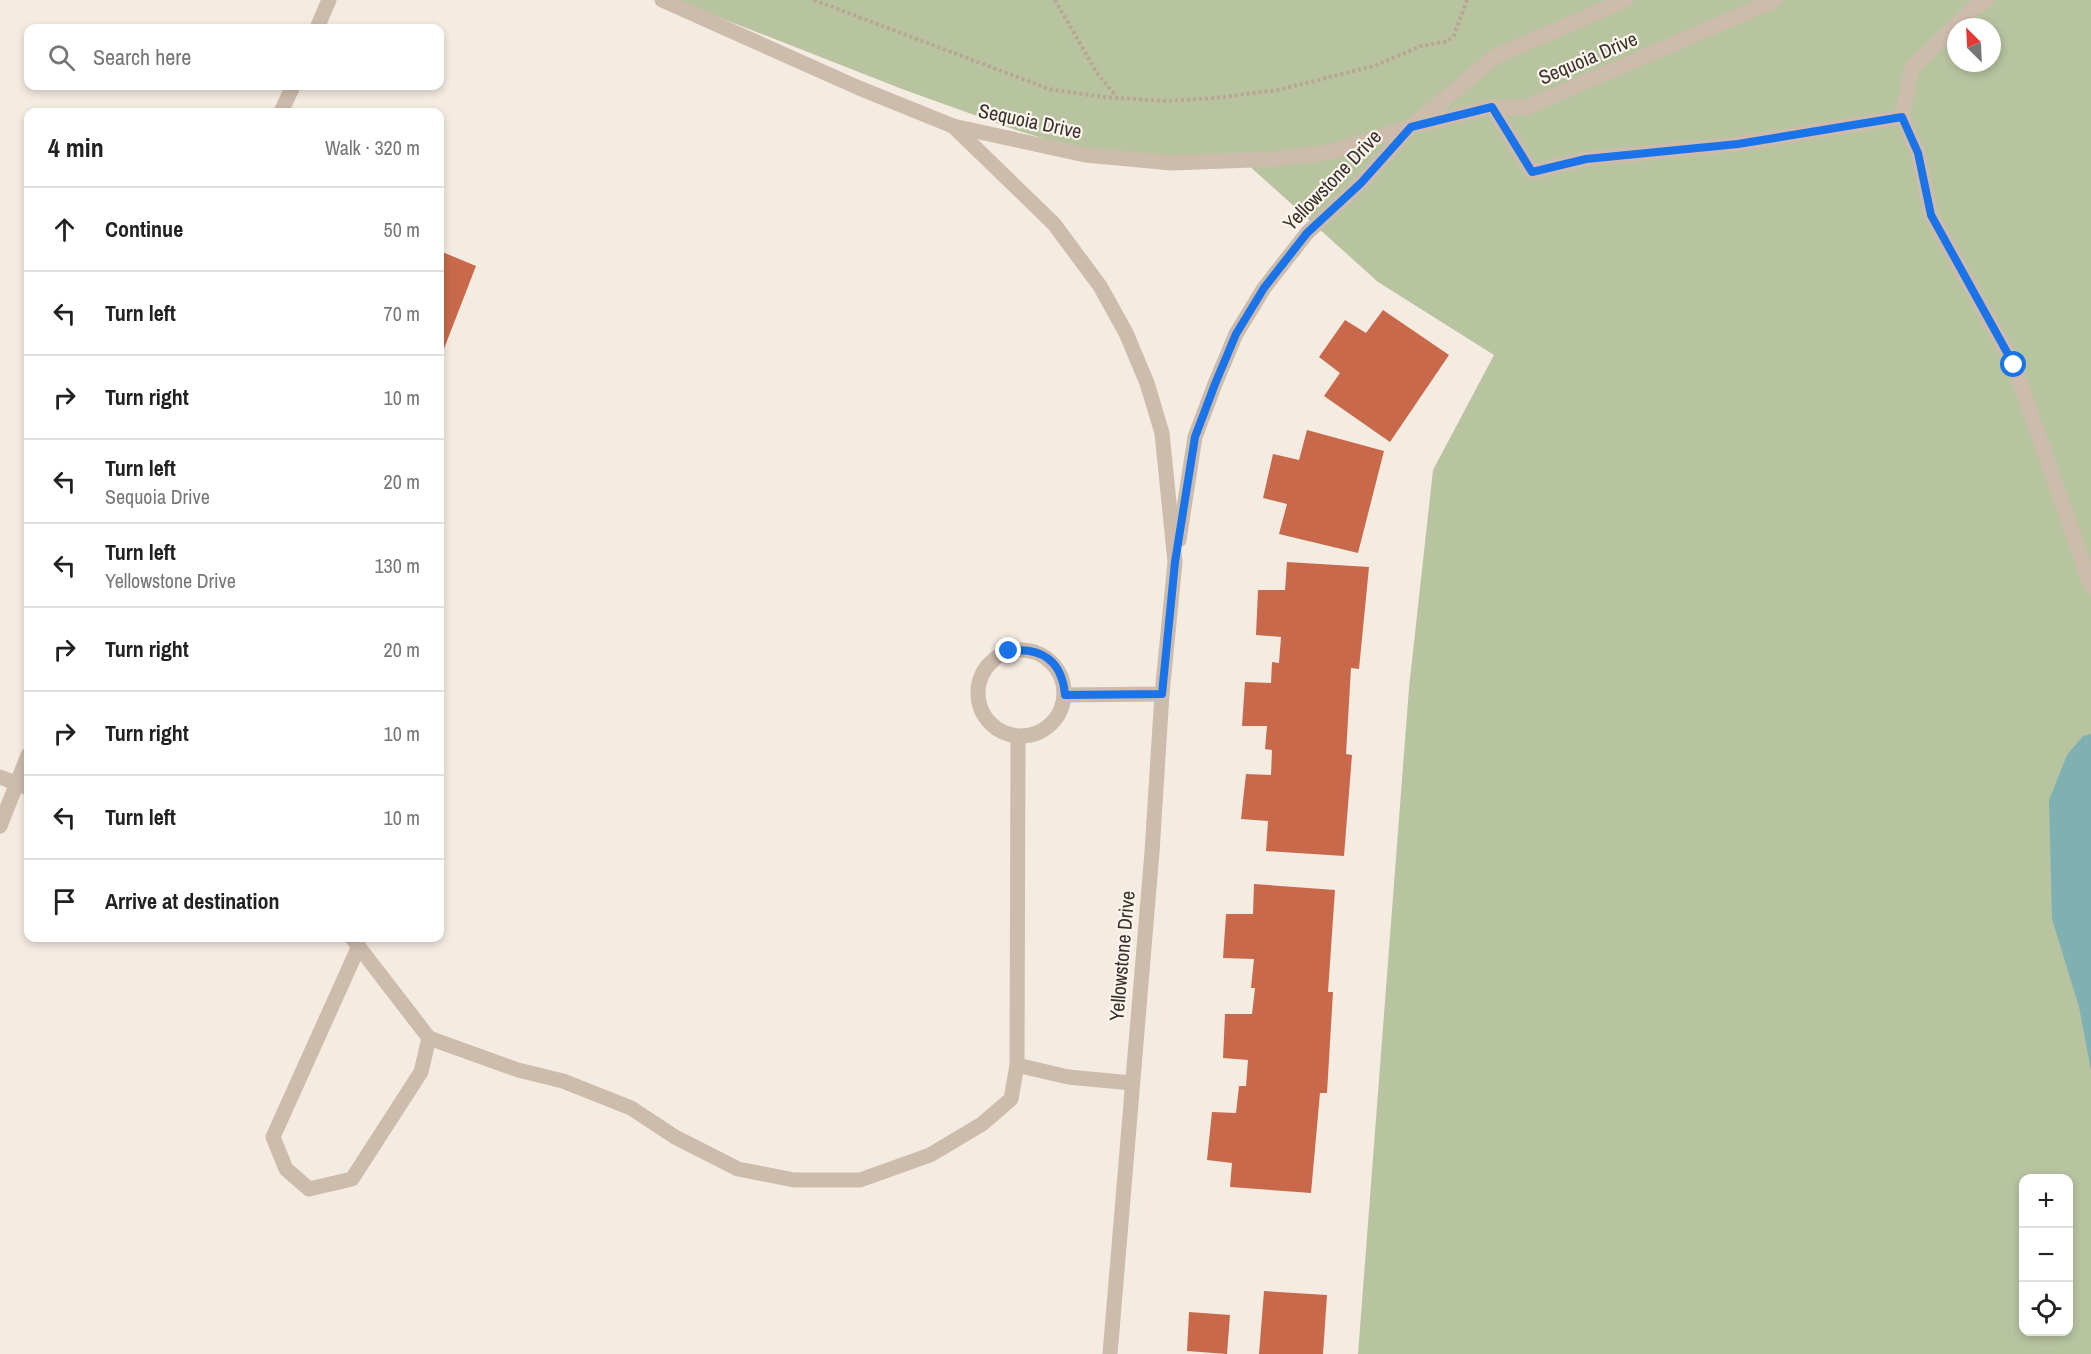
<!DOCTYPE html>
<html lang="en">
<head>
<meta charset="utf-8">
<style>
  body { margin:0; font-family:"Archivo Narrow",sans-serif; background:#f6f6f6; color:#222 }
  .controls { position:absolute; right:18px; bottom:18px; display:grid; overflow:hidden; border-radius:12px; box-shadow:0 3px 9px #0003 }
  .controls button { width:54px; height:54px; display:grid; place-items:center; padding:0; border:0; border-bottom:2px solid #e0e0e0; background:#fff; color:#222; font:30px sans-serif }
  .compass { position:absolute; left:1947px; top:18px; width:54px; height:54px; border-radius:50%; background:#fff; box-shadow:0 3px 9px #0003; rotate:336deg }
  .stop { position:absolute; width:18px; height:18px; margin:-14px; border:4px solid #1a73e8; border-radius:50%; background:#fff }
  .stop.end { background:#1a73e8; border-color:#fff; box-shadow:0 2px 6px #0008 }
  .list { margin:0; padding:0; list-style:none }
  h2 { display:flex; justify-content:space-between; align-items:center; height:78px; margin:0; padding:0 24px; font-size:26px }
  h2 small { font-size:20px; font-weight:400; color:#767676 }
  .list li { display:grid; grid-template-columns:39px 1fr auto; gap:18px; align-items:center; box-sizing:border-box; height:84px; padding:0 24px; border-top:2px solid #e0e0e0 }
  .list b { display:block; font-size:22px; white-space:nowrap }
  .list p { margin:0; font-size:20px; white-space:nowrap; color:#767676 }
  .list em { font-size:20px; font-style:normal; color:#767676 }
  .icon { flex:none; width:33px; height:33px; fill:none; stroke:currentColor; stroke-width:2; stroke-linecap:round; stroke-linejoin:round }
  .map { position:relative; flex:none; width:2091px; height:1354px; overflow:hidden }
  .search { position:absolute; background:#fff; box-shadow:0 3px 9px #0003; left:24px; top:24px; width:420px; height:66px; display:flex; align-items:center; gap:15px; box-sizing:border-box; padding:0 21px; border-radius:12px; color:#767676; font-size:22px }
  .panel { position:absolute; background:#fff; box-shadow:0 3px 9px #0003; left:24px; top:108px; width:420px; height:834px; border-radius:12px }
  .map>svg:first-child { display:block }
</style>
</head>
<body>
<div class="map">
<svg width="2091" height="1354" viewBox="0 0 2091 1354">
  <rect width="100%" height="100%" fill="#f4ebe1"/>
  <path fill="#b8c4a0" fill-rule="evenodd" d="M675,0H2091V1354H1358L1409,688L1433,470L1494,355L1378,282L1235,153L1172,160L1104,157L1016,130L902,89ZM1956,27H1992V63H1956ZM2024,1178H2068V1332H2024Z"/>
  <path fill="#7fb0b2" d="M2091,734V1070L2079,1007L2052,919L2049,800L2067,755L2083,736Z"/>
  <g fill="#c8694b">
    <path d="M440,251L476,266L440,359Z"/>
    <path d="M1383,310L1449,355L1390,442L1324,396L1340,373L1319,357L1345,320L1366,333Z"/>
    <path d="M1307,430L1384,451L1358,553L1279,534L1287,504L1263,498L1273,454L1299,460Z"/>
    <path d="M1287,562L1369,567L1359,669L1351,668L1346,754L1352,755L1344,856L1266,851L1268,821L1241,819L1246,774L1271,775L1272,750L1265,749L1267,726H1242L1245,682L1271,683L1272,662L1279,663L1281,637L1256,635L1258,590H1285Z"/>
    <path d="M1254,884L1335,890L1328,992H1333L1327,1093H1320L1311,1193L1230,1187L1232,1163L1207,1160L1212,1112L1236,1113L1239,1086H1246L1248,1060L1223,1058L1225,1014H1252L1255,988H1251L1254,959L1223,958L1226,914H1253Z"/>
    <path d="M1264,1291L1327,1295L1323,1354H1259Z"/>
    <path d="M1189,1312L1230,1315L1227,1354L1187,1351Z"/>
  </g>
  <g fill="none" stroke-linecap="round" stroke-linejoin="round">
    <g stroke="#b9a596" stroke-width="4" stroke-dasharray="3 3" stroke-linecap="butt">
      <path d="M814,0L1049,89L1103,97L1167,101L1215,98L1278,90L1374,66L1421,46L1448,41L1454,35L1467,0"/>
      <path d="M1055,0L1097,73L1116,96"/>
    </g>
    <g stroke="#cdbbac" stroke-width="15">
      <path d="M662,0L859,88L953,126L1085,155L1172,163L1276,159L1330,152L1411,127L1492,107L1525,108L1775,0"/>
      <path d="M1987,0L1974,8L1912,68L1902,117L1918,153L1931,215L2014,365L2091,586"/>
      <path d="M317,28L329,0"/>
      <path d="M1492,107L1532,172L1586,159L1738,144L1902,117"/>
      <path d="M281,112L293,86"/>
      <path d="M953,126L1054,224L1100,286L1126,333L1147,383L1162,433L1175,562L1162,694L1152,852L1110,1354"/>
      <path d="M1179,540L1195,437L1215,384L1236,334L1264,288L1307,233L1361,183L1411,127L1496,56L1625,0"/>
      <circle cx="1021" cy="693" r="43"/>
      <path d="M1065,695L1162,694"/>
      <path d="M1018,736L1017,1065L1068,1077L1132,1083"/>
      <path d="M0,777L28,788"/>
      <path d="M0,826L28,755"/>
      <path d="M352,938L429,1038L518,1070L563,1081L631,1108L675,1137L738,1169L794,1180H860L930,1155L982,1124L1011,1099L1017,1065"/>
      <path d="M359,946L273,1137L286,1169L309,1189L352,1179L421,1072L429,1038"/>
    </g>
  </g>
  <g fill="none" stroke-linecap="round" stroke-linejoin="round">
    <path stroke="#1a73e8" stroke-width="8" d="M1009,651C1042,647 1062,661 1065,695L1162,694L1175,562L1195,437L1215,384L1236,334L1264,288L1307,233L1361,183L1411,127L1492,107L1532,172L1586,159L1738,144L1902,117L1918,153L1931,215L2014,365"/>
  </g>
  <g text-anchor="middle" stroke-width="4.5" stroke-linejoin="round" paint-order="stroke">
    <g font-size="20" fill="#3b302b" stroke="#fbf5ee">
      <text transform="translate(1588 58) rotate(-23)" y="7">Sequoia Drive</text>
      <text transform="translate(1030 121) rotate(12)" y="7">Sequoia Drive</text>
      <text transform="translate(1332 180) rotate(-46)" y="7">Yellowstone Drive</text>
      <text transform="translate(1122 956) rotate(-85)" y="7">Yellowstone Drive</text>
    </g>
  </g>
</svg>
<div class="controls">
<button>+</button>
<button>−</button>
<button><svg class="icon" aria-label="locate" viewBox="0 0 24 24"><circle cx="12" cy="12" r="6"/><path d="M12 2v4M12 18v4M2 12h4M18 12h4"/></svg></button>
</div>
<svg class="compass" viewBox="-18 -18 36 36"><path d="M0-13l5 13h-10z" fill="#e53935"/><path d="M0 13l5-13h-10z" fill="#767676"/></svg>
<div class="stop" style="left:2014px;top:365px"></div>
<div class="stop end" style="left:1009px;top:651px"></div>
<div class="search"><svg class="icon" aria-label="search" viewBox="0 0 24 24"><circle cx="10" cy="10" r="6"/><path d="M15 15l6 6"/></svg>Search here</div>
<section class="panel">
<h2>4 min<small>Walk · 320 m</small></h2>
<ul class="list">
<li><svg class="icon" aria-label="ahead" viewBox="0 0 24 24"><path d="M12 20V5M6 11l6-6 6 6"/></svg><div><b>Continue</b></div><em>50 m</em></li>
<li><svg class="icon" aria-label="left" viewBox="0 0 24 24"><path d="M17 20v-9H6M10 6l-5 5 5 5"/></svg><div><b>Turn left</b></div><em>70 m</em></li>
<li><svg class="icon" aria-label="right" viewBox="0 0 24 24"><path d="M7 20v-9h11M14 6l5 5-5 5"/></svg><div><b>Turn right</b></div><em>10 m</em></li>
<li><svg class="icon" aria-label="left" viewBox="0 0 24 24"><path d="M17 20v-9H6M10 6l-5 5 5 5"/></svg><div><b>Turn left</b><p>Sequoia Drive</p></div><em>20 m</em></li>
<li><svg class="icon" aria-label="left" viewBox="0 0 24 24"><path d="M17 20v-9H6M10 6l-5 5 5 5"/></svg><div><b>Turn left</b><p>Yellowstone Drive</p></div><em>130 m</em></li>
<li><svg class="icon" aria-label="right" viewBox="0 0 24 24"><path d="M7 20v-9h11M14 6l5 5-5 5"/></svg><div><b>Turn right</b></div><em>20 m</em></li>
<li><svg class="icon" aria-label="right" viewBox="0 0 24 24"><path d="M7 20v-9h11M14 6l5 5-5 5"/></svg><div><b>Turn right</b></div><em>10 m</em></li>
<li><svg class="icon" aria-label="left" viewBox="0 0 24 24"><path d="M17 20v-9H6M10 6l-5 5 5 5"/></svg><div><b>Turn left</b></div><em>10 m</em></li>
<li><svg class="icon" aria-label="arrive" viewBox="0 0 24 24"><path d="M6 21V4h12l-3 4 3 4H6"/></svg><div><b>Arrive at destination</b></div></li>
</ul>
</section>
</div>
</body>
</html>
